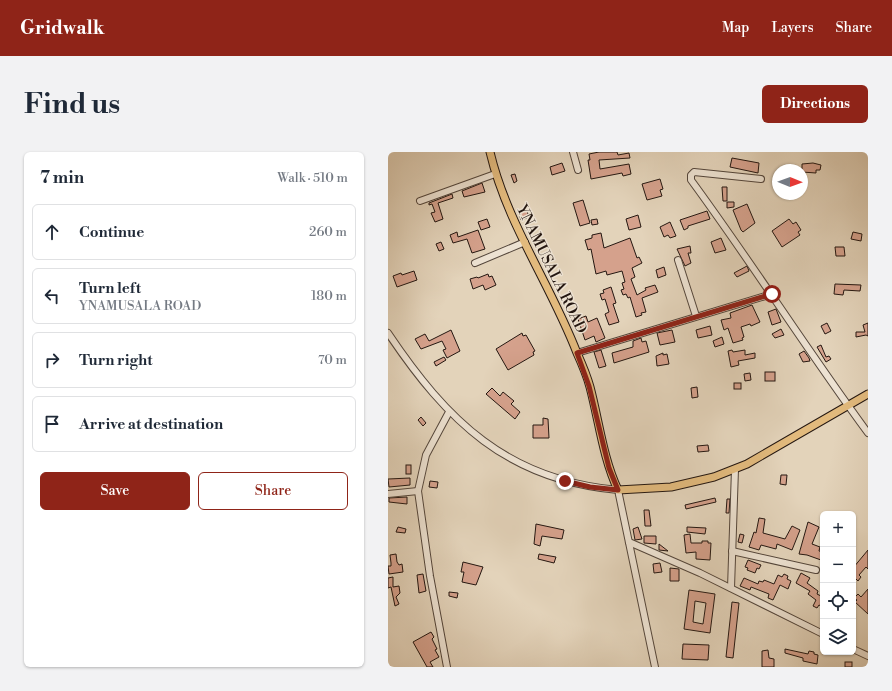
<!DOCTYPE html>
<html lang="en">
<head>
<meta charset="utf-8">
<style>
  body { margin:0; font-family:"Libre Bodoni",serif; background:#f2f2f3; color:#1f2937 }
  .controls { position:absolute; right:12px; bottom:12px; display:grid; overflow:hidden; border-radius:6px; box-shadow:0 1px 3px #0004 }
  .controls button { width:36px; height:36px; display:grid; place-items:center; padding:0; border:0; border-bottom:1px solid #e0e1e3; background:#fff; color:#1f2937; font:20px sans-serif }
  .compass { position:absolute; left:384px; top:12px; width:36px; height:36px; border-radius:50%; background:#fff; box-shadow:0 1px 3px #0004; rotate:91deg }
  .stop { position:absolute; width:12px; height:12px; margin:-9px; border:3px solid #8f2418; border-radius:50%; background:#fff }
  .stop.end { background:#8f2418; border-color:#fff; box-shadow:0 1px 4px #0008 }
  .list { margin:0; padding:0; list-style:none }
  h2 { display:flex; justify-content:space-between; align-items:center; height:52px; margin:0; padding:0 16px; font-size:17px }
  h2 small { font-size:13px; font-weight:400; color:#747a83 }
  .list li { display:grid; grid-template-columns:26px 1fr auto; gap:12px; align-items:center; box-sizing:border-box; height:56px; margin:0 8px 8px; padding:0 8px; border:1px solid #e0e1e3; border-radius:6px }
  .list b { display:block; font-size:15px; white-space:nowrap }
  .list p { margin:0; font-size:13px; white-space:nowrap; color:#747a83 }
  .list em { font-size:13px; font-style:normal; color:#747a83 }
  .actions { display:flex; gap:8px; padding:12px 16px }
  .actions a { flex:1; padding:9px 0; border:1px solid #8f2418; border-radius:6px; text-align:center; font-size:14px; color:#8f2418 }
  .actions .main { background:#8f2418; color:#fff }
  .icon { flex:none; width:22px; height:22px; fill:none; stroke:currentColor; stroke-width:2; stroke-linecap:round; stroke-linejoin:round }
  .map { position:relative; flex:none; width:480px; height:515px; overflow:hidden; border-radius:6px }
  header { display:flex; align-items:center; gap:24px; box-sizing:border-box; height:56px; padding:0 20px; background:#8f2418; color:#fff }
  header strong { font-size:19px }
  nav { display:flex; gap:22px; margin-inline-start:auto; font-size:14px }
  .intro { display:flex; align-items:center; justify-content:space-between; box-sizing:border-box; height:96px; padding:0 24px }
  h1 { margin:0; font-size:28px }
  .button { padding:10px 18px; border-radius:6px; background:#8f2418; color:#fff; font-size:14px; font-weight:700 }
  main { display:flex; gap:24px; padding:0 24px }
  aside { flex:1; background:#fff; border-radius:6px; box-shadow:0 1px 3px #0004 }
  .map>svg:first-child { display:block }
</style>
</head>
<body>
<header>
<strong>Gridwalk</strong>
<nav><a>Map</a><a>Layers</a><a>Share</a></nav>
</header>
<div class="intro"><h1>Find us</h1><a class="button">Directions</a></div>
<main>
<aside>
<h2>7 min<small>Walk · 510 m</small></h2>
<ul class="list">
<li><svg class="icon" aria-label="ahead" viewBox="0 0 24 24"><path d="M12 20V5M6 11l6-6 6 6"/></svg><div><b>Continue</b></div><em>260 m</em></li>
<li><svg class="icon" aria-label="left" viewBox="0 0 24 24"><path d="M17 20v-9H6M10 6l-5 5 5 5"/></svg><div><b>Turn left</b><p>YNAMUSALA ROAD</p></div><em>180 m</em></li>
<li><svg class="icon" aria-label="right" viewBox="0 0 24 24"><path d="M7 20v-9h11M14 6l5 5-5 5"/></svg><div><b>Turn right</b></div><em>70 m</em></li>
<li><svg class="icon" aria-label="arrive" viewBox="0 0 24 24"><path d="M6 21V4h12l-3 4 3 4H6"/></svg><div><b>Arrive at destination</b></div></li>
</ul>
<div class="actions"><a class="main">Save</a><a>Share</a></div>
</aside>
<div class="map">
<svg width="480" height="515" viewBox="0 0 480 515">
  <rect width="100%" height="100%" fill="#e3d3ba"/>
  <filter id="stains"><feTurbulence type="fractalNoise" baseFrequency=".005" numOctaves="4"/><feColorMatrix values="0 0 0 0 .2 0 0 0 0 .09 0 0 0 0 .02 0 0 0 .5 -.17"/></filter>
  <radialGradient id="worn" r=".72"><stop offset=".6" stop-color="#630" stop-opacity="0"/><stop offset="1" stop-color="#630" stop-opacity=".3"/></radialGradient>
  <g fill="#d5a18c" stroke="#241711" fill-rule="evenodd">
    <path d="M211,0H229L230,3L241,1L242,6L211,8L212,17L241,12L243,22L235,24L234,21L203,27L200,8H202L201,2Z"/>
    <path d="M344,6L371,11L370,21L342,15Z"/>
    <path d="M174,11L177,19L164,23L162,15Z"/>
    <path d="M425,11L433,13L432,18H428V21L414,20V12Z"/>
    <path d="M127,22L129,29L126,31L123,23Z"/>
    <path d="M272,27L275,37L272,38L274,44L259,48L254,32Z"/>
    <path d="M94,31L97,40L76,45L74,39Z"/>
    <path d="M334,35H339V49H335Z"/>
    <path d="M64,42L65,46L50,51L55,67L47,70L43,61L47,60L44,52L41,53V51Z"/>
    <path d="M195,48L202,71L192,74L185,51Z"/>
    <path d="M339,50H346V55L339,56Z"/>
    <path d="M359,52L367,71L355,80L353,78L345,58Z"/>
    <path d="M138,56L141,65L133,68L130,59Z"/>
    <path d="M319,59L322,67L300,74V76L296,78L292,68Z"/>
    <path d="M250,63L253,75L241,78L238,67Z"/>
    <path d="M99,67L102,75L93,78L90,70Z"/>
    <path d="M209,67L210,72L204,73L203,68Z"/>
    <path d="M401,67L405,72L408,70L413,78L410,80L412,83L394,95L384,79Z"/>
    <path d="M282,70L288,84L282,86L280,83L276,85L272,75Z"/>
    <path d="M90,78L97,97L84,101L79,87L65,91L62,83L69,80L70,85Z"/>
    <path d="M465,80L474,82L473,89L463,87Z"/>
    <path d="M213,81L216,96L242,86L249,106L251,105L254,111L244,116L247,125L243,127L249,143L258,138L257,136L267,133L270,140L254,146L258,160L253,161L254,163L248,165L242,145L240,146L238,142L235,143L233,138L236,137L234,131L237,130L234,119L219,123L218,119L208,122L203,97L200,98L197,88L204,86V83Z"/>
    <path d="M333,86L338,98L327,101L323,90Z"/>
    <path d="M53,90L56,97L51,99L48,92Z"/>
    <path d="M302,94L303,101H300L303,111L297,114L289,97Z"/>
    <path d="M447,95H456L457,104H448Z"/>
    <path d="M359,114L361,119L349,125L346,121Z"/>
    <path d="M276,115L278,123L270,126L268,118Z"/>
    <path d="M26,119L29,128L9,135L5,124L13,121L14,123Z"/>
    <path d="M100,122L101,125L104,124L108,133L97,138L95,133L85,137L82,127L89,125L90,126Z"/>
    <path d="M447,132L473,133L472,139L456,138L455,143L446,142Z"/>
    <path d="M223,135L228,151L225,152L231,170L221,173L217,162L221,160L217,147L214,148L212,142L216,141L215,138Z"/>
    <path d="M364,153L372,170L363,174L362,172L353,175L356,185L354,186L355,188L345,191L340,176L336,178L333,168L343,166L342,161Z"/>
    <path d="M388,157L393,170L384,173L380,160Z"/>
    <path d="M198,164L200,170L209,166L217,186L208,190L206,184L197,188L190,167Z"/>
    <path d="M439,171L443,179L437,182L433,174Z"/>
    <path d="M480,171V184L478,183L468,185V180H477L475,173Z"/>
    <path d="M322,174L324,183L310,186L308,178Z"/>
    <path d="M393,177L396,183L387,186L384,182Z"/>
    <path d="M63,178L72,199L59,206L55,198L58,197L54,189L33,197L27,187L37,182L41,189Z"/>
    <path d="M284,178L287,190L272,193L269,181Z"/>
    <path d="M134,181L135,184L138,183L147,199L145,200L146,203L120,218L108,197Z"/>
    <path d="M334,185L336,192L327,195L325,189Z"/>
    <path d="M253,186L254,190L258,189L261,200L226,211L224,201L245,195V189Z"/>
    <path d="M433,193L438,205L441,204L443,207L438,210L429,195Z"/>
    <path d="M213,198L218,214L211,216L206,200Z"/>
    <path d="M344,198L345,200L357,198V203L367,201V206L350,209L351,213L343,215L340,199Z"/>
    <path d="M416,199L421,206L422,209L415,210L411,202Z"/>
    <path d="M275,201V203L279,202L281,212L269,214L268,204Z"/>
    <path d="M56,205L58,208L48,214L46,210Z"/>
    <rect x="377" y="220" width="10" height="9"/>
    <path d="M362,221L363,228L357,229L356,222Z"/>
    <rect x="346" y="231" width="7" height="6"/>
    <path d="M309,235L310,245L304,246L303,236Z"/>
    <path d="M104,236L112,244L115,240L126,249L123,252L132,260L127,267L98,242Z"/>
    <path d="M33,265L38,271L35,274L30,268Z"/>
    <path d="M155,266L160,267L161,286H145V273H155Z"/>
    <path d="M320,293L321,299L310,300L309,294Z"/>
    <rect x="18" y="313" width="5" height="9"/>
    <path d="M393,323H399L398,333L392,332Z"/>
    <path d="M22,326V333L1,335L0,327Z"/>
    <path d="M42,329L50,330L49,336L41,335Z"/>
    <path d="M19,345V352L1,350V346Z"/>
    <path d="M327,346L328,350L298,357L297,353Z"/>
    <path d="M339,347H342L341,361H338Z"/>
    <path d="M256,358H261L263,374H257Z"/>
    <path d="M371,366L377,367L375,381L397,387L404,374L412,378L404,398L389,392L388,397L373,393L371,398L361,395L366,380L368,381Z"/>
    <path d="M420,370L431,375L424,392L432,395L431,399L435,400L433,408L419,403L411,402Z"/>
    <path d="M148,372L176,378L174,387L154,384L152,394L146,392Z"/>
    <path d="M10,375L18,377L17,381L8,380Z"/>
    <path d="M250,375L254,387L247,388L245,377Z"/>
    <path d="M299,375L318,376L317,382L299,380Z"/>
    <path d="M302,382L303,391H314V389H320V391H323L322,408L308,407V400L298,401L296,383Z"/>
    <path d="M352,382L356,383L354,391L350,390Z"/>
    <path d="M256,384H268V392L256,391Z"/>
    <path d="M271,392L280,399L271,398Z"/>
    <path d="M480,398V417L478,415L471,423L473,425L470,429L468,427L465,430V416Z"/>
    <path d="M8,402L9,410L11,413L14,412L15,420L1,422L0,414H3V411L2,403Z"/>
    <path d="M151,402L168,405L166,411L150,407Z"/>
    <path d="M360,408L373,413L371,417L369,416L367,421L359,418L360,416L357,415Z"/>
    <path d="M75,410L95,415L88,433L74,430L76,420H73Z"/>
    <path d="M272,411L274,420L266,421L265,412Z"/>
    <path d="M282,416L291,417V429H282Z"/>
    <path d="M413,421L422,426L419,431L430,439L429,442L435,445V455L431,453L429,456L425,454L428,448L420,442L422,439L408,431Z"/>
    <path d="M35,422L38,439L31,441L29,423Z"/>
    <path d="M396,422L400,424L399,427L403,429L400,437L392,433L385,448L380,446L381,442L363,435L362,438L352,434L356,426L370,432L371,429L375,430L376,428L386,432L390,423L394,425Z"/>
    <path d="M5,425V435L11,434L12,441L8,445L11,452L7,454L3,435L0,436V426Z"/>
    <path d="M480,437V462L467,450L469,448L466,446L470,442L473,445Z"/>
    <path d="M301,438L327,442L322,481L296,477ZM307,449L318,451L315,472L305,470Z"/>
    <path d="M61,440L70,441L69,446L61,444Z"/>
    <path d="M344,450L351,451L345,506L338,505Z"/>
    <path d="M43,480L46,485L44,487L49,497L47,498L51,505L42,510L45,515H39L25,490Z"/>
    <path d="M295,492L321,493L320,508L294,507Z"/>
    <path d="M397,497L420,502L421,499L426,500V502L430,503L429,512L415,509V506L397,501Z"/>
    <path d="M380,498L381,506L386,507V515H374V499Z"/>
    <rect x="457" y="510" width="7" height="5"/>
  </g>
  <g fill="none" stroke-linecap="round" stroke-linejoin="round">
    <g stroke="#54463b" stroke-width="8">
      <g id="minor">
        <path d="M185,0L190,18"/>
        <path d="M373,27L306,20L303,23V28C364,111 419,198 480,281"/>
        <path d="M32,49L107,22"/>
        <path d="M290,108L308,164"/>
        <path d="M87,111L137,90"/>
        <path d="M0,181C59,269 119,328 230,338L267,515"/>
        <path d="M189,201L384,142"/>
        <path d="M0,342L30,339"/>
        <path d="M241,390L312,421L435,482"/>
        <path d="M344,399L428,418"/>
        <path d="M343,436L347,317"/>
        <path d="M465,497L480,504"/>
        <path d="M59,515L42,424L30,339L38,303L61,260"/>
      </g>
    </g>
    <g stroke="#241711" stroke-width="9">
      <path id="major" d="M102,0C119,72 163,133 189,201C194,212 199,224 202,235C211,269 215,306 230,338L283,335L326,325L359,312L480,242"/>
    </g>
    <use href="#minor" stroke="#ede2d2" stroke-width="6"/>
    <use href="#major" stroke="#e2ba7d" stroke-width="7"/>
  </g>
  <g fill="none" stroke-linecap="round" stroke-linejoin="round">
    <path stroke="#8f2418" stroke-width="5" d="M177,329L202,335L230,338L221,316L201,234L189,201L384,142"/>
  </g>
  <g text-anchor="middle" stroke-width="3" stroke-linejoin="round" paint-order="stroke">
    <g font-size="15" fill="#241711" stroke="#ede2d2">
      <text transform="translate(164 117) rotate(64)" y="5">YNAMUSALA ROAD</text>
    </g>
  </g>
  <rect width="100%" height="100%" filter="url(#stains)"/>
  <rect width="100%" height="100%" fill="url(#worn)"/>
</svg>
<div class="controls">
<button>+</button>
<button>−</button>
<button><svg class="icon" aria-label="locate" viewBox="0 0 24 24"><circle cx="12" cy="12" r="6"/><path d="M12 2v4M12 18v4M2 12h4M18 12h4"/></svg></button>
<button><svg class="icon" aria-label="layers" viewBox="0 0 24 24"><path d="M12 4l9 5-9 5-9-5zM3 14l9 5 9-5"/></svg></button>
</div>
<svg class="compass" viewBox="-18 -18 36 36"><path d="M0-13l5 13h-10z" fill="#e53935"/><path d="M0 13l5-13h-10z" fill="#747a83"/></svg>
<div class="stop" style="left:384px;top:142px"></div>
<div class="stop end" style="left:177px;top:329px"></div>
</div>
</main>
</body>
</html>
